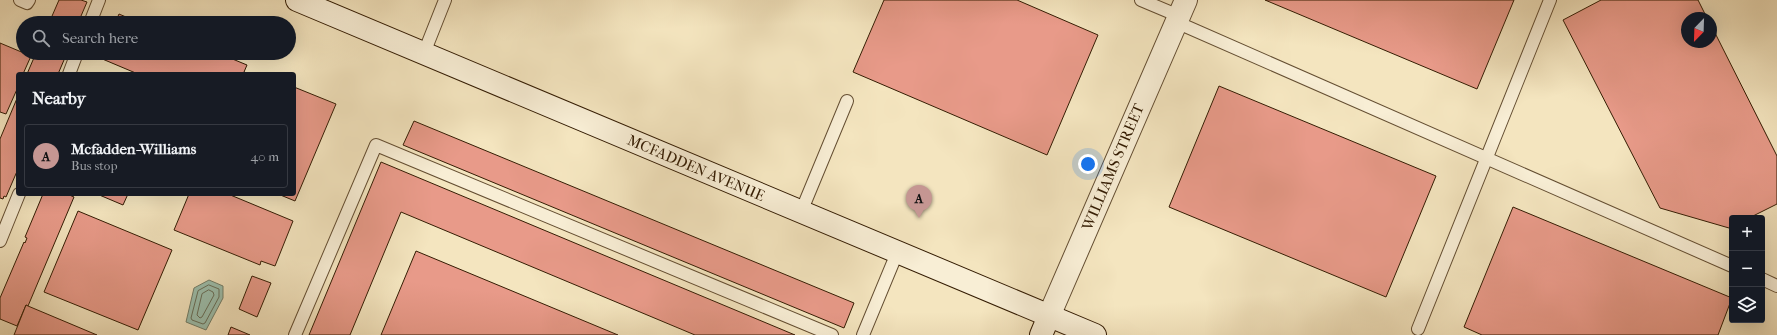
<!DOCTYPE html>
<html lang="en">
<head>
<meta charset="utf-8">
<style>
  body { margin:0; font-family:"IM FELL French Canon",serif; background:#20242c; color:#f1f3f6 }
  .controls { position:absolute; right:12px; bottom:12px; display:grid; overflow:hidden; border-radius:4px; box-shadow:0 4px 16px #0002 }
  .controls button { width:36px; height:36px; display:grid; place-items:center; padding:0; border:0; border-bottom:1px solid #363941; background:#171b24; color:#f1f3f6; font:20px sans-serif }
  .compass { position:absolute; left:1681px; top:12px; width:36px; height:36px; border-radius:50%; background:#171b24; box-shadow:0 4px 16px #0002; rotate:203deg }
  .you { position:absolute; left:1088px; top:164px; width:14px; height:14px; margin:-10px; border:3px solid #fff; border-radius:50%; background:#1a73e8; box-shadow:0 0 0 6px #1a73e833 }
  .badge { display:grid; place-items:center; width:26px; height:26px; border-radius:50%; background:#c59692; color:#111; font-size:13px; font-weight:700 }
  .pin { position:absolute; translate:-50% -33px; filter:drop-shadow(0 1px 2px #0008) }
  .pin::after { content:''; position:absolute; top:21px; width:14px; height:12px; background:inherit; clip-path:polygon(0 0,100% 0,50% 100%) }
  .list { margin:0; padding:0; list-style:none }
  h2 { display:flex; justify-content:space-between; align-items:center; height:52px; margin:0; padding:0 16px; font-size:17px }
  h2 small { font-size:13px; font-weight:400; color:#9ea1a6 }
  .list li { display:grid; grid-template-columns:26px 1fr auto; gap:12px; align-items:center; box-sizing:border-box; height:64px; margin:0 8px 8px; padding:0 8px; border:1px solid #363941; border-radius:4px }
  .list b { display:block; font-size:15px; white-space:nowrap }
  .list p { margin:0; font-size:13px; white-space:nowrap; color:#9ea1a6 }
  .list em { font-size:13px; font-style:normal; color:#9ea1a6 }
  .icon { flex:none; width:22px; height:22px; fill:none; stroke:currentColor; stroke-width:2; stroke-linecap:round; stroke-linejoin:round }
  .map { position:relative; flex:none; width:1777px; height:335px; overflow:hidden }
  .search { position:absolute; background:#171b24; box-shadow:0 4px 16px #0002; left:16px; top:16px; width:280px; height:44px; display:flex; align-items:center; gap:10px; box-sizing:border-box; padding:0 14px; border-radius:22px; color:#9ea1a6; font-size:15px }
  .panel { position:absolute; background:#171b24; box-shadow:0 4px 16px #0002; left:16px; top:72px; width:280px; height:124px; border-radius:4px }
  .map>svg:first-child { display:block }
</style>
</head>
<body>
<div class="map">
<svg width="1777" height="335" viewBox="0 0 1777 335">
  <rect width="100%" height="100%" fill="#f4e5bf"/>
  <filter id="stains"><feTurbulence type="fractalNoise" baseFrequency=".005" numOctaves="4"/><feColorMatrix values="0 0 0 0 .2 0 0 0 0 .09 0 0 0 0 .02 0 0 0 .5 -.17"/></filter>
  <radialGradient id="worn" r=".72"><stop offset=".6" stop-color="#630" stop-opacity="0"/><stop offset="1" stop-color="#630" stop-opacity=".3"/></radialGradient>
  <path fill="#9cbfad" stroke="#727e69" d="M209,280L223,286V298L206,330L186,322L194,288Z"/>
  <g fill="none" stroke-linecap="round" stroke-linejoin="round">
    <g stroke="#686e58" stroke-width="1">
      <path d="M209,285L219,289V297L205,323L203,324L192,320L191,318L198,291Z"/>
      <path d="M209,290L213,292L214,295L202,317L200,318L197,315L202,294Z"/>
    </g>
  </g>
  <g fill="#e89a89" stroke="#341c03">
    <path d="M59,0H81L87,2L78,23H49Z"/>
    <path d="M884,0H1017L1098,35L1047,155L853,72Z"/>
    <path d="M1265,0H1514L1477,89Z"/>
    <path d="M1601,0H1698L1707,18H1687V42H1711V25L1777,156V204L1749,218H1732V226L1729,228L1660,208L1563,20Z"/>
    <path d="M119,14L140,23H115Z"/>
    <path d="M0,43L31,56L23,74H18V87L6,114L0,112Z"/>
    <path d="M36,53H67L58,74H27Z"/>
    <path d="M102,53H199L206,56L208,53H218L247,65L244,72L250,74H138L100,58Z"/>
    <path d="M1219,86L1436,176L1386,297L1169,207Z"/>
    <path d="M294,87L336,104L295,201L278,194H294Z"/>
    <path d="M18,96V169L6,197L4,196L3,199L0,198V139Z"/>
    <path d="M414,121L854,303L844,328L403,145Z"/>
    <path d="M381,162L795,335H695L401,212L350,335H309Z"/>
    <path d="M43,194H67L74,197L28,306L26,305L17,326L0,319V298L24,242L25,243L27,238L25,237Z"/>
    <path d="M97,194H128L123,205Z"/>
    <path d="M189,194H228L293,221L275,266L261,261L260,265L174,230Z"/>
    <path d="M1513,207L1732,298L1718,335H1482L1464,327Z"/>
    <path d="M78,211L172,250L138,330L44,292Z"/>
    <path d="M416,251L618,335H381Z"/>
    <path d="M252,276L271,283L257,317L239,309Z"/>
    <path d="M26,305L28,306L97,335H14Z"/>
    <path d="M231,327L250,335H228Z"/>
  </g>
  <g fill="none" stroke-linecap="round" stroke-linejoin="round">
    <g stroke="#644e32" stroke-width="14">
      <g id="lane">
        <path d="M20,0L27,3L29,0"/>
        <path d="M1141,0L1179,16"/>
        <path d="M1176,22L1732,266"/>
        <path d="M90,23L99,0"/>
        <path d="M424,53L445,0"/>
        <path d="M69,74L77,53"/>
        <path d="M801,212L847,101"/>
        <path d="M0,241L19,194"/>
        <path d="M1762,279L1777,286"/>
        <path d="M1418,329L1550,0"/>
        <path d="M295,335L376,145L832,335"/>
        <path d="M863,335L897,253"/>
      </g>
    </g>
    <g stroke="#644e32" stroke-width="24">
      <path id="street" d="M1049,316L1186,0"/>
    </g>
    <g stroke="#341c03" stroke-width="24">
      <g id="secondary">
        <path d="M297,0L1095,335"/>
        <path d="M1041,335L1049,316"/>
      </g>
    </g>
    <use href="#lane" stroke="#f8eed5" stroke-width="12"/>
    <use href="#street" stroke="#f8eed5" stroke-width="22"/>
    <use href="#secondary" stroke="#f8eed5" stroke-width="22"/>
  </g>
  <g text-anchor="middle" stroke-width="3.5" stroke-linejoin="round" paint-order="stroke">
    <g font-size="15" fill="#341c03" stroke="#f8eed5">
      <text transform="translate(1113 167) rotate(-67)" y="5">WILLIAMS STREET</text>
      <text transform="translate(696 168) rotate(23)" y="5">MCFADDEN AVENUE</text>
    </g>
  </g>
  <rect width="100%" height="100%" filter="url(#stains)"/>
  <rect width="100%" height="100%" fill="url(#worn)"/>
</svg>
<div class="controls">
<button>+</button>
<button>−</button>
<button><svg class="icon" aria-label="layers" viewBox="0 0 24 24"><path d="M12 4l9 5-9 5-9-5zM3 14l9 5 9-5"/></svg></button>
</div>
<svg class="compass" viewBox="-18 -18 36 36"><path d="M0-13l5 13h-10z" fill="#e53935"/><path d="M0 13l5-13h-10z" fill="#9ea1a6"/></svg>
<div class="you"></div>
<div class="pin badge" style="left:919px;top:218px">A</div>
<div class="search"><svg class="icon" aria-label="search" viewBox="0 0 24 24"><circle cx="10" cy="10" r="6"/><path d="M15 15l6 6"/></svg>Search here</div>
<section class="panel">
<h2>Nearby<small></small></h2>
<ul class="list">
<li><span class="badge">A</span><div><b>Mcfadden-Williams</b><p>Bus stop</p></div><em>40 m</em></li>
</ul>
</section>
</div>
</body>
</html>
